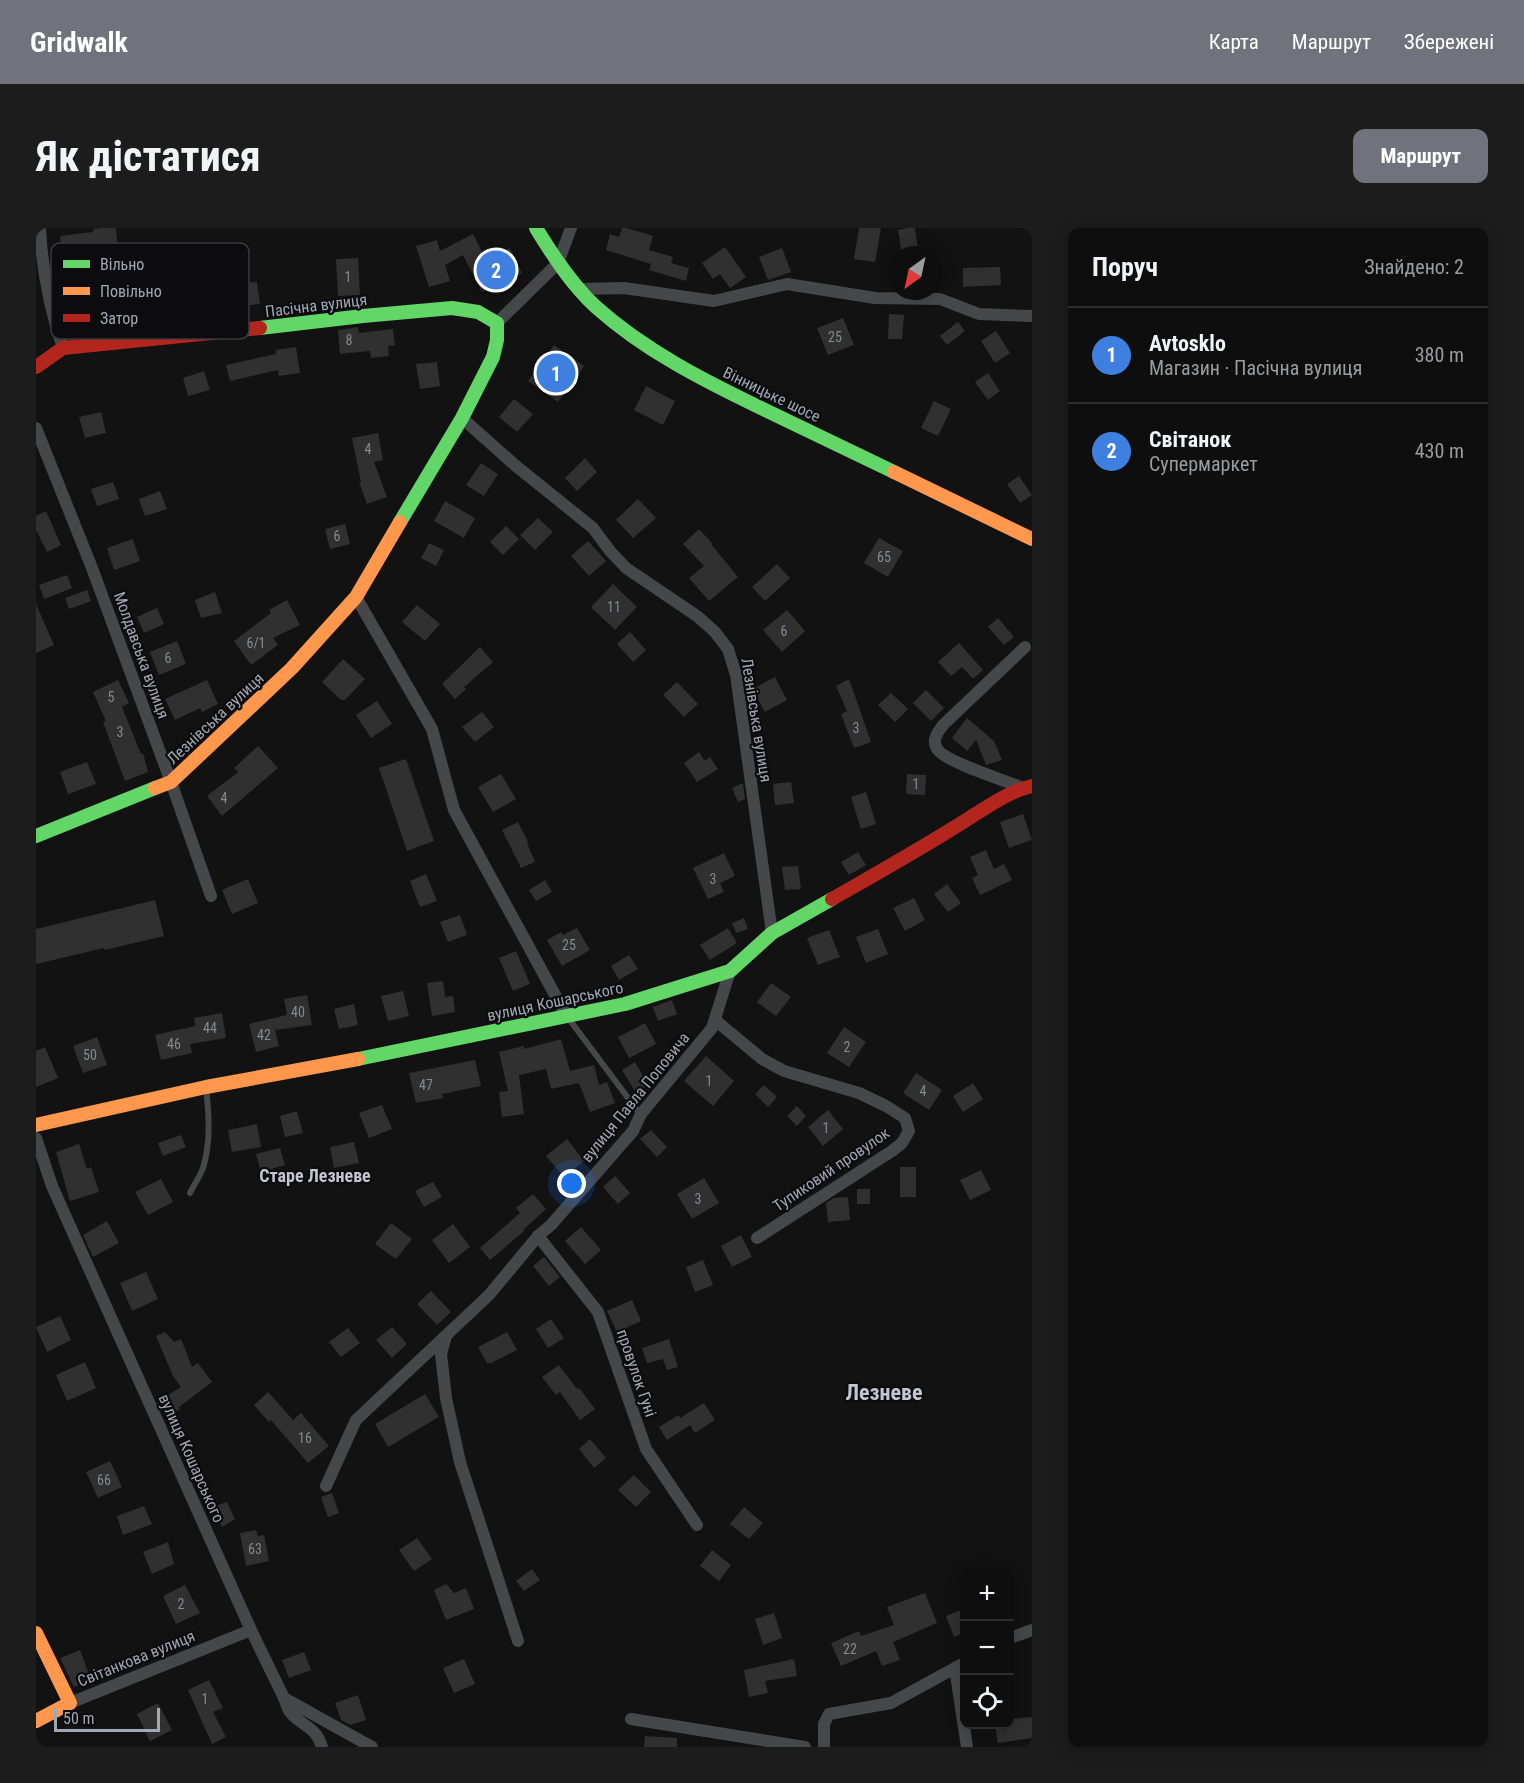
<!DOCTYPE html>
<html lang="uk">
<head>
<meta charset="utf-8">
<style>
  body { margin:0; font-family:"Roboto Condensed",sans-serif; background:#1c1c1c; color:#f1f3f6 }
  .controls { position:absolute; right:18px; bottom:18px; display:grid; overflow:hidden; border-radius:12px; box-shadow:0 3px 15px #0003 }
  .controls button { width:54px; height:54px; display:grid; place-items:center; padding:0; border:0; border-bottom:2px solid #2e2e2e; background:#0e0e0e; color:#f1f3f6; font:30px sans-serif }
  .compass { position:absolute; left:852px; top:18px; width:54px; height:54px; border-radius:50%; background:#0e0e0e; box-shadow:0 3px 15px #0003; rotate:213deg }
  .scale { position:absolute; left:18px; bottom:15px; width:106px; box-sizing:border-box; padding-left:6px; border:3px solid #a2a7b4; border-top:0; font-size:16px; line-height:21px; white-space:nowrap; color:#a2a7b4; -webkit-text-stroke:4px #0c0c0e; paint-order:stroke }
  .you { position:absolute; left:536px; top:956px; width:21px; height:21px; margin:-15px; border:4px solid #fff; border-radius:50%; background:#1a73e8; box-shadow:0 0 0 9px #1a73e833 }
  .badge { display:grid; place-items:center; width:39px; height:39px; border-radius:50%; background:#70737b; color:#fff; font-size:20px; font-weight:700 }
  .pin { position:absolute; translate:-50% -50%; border:3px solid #fff; box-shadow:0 2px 6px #0006 }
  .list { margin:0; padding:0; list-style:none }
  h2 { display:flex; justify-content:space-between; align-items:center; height:78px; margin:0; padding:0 24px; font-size:26px }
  h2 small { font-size:20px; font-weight:400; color:#9b9c9e }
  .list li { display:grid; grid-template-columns:39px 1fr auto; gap:18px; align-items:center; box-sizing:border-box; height:96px; padding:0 24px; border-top:2px solid #2e2e2e }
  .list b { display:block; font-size:22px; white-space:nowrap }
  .list p { margin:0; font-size:20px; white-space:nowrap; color:#9b9c9e }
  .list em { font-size:20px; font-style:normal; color:#9b9c9e }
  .icon { flex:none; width:33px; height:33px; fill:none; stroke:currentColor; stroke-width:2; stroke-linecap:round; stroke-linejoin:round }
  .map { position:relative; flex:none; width:996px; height:1519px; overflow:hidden; border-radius:12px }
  header { display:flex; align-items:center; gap:36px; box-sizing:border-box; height:84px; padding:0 30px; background:#70737b; color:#fff }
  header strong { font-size:28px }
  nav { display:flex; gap:33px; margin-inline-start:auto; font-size:21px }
  .intro { display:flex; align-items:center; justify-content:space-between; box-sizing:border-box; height:144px; padding:0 36px }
  h1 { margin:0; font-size:42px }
  .button { padding:15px 27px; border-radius:12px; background:#70737b; color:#fff; font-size:21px; font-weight:700 }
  main { display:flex; gap:36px; padding:0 36px }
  aside { flex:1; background:#0e0e0e; border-radius:12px; box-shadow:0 3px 15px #0003 }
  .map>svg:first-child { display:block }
</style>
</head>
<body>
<header>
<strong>Gridwalk</strong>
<nav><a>Карта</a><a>Маршрут</a><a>Збережені</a></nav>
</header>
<div class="intro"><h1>Як дістатися</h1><a class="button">Маршрут</a></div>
<main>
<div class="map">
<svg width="996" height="1519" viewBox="0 0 996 1519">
  <rect width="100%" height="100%" fill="#121212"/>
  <g fill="#303031">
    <path d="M67,0H80L82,22L26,27L24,8L57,4V1Z"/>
    <path d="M586,0H591L617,8L613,22L637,29L635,35L653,40L650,53L613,42L615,36L570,22L574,6L583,9Z"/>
    <path d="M823,0H845L839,34L818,31Z"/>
    <path d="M872,0H879L883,27H866L862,2Z"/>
    <path d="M437,6L450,32L474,20L486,45L446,64L427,27L409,37L414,53L393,59L380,18L401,12L404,23Z"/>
    <path d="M689,19L710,49L694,60L684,46L677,51L666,35Z"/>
    <path d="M746,20L755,44L732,52L723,29Z"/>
    <path d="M322,30L324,67L302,68L300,31Z"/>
    <path d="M964,39L965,57L927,59V40Z"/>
    <path d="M221,54L224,76L205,78L202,56Z"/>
    <path d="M853,86L868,87L866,111H852Z"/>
    <path d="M807,90L818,117L792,127L781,100Z"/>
    <path d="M922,94L929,103L911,117L904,108Z"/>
    <path d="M322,99L323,105L357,101L359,117L352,118L353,128L335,130L334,123L304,126L302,102Z"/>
    <path d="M960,103L974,125L959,135L945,113Z"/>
    <path d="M518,117L548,138L522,174L492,153Z"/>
    <path d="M260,119L264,145L243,148L242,142L194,153L190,137L240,126L239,122Z"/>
    <path d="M401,134L404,158L384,161L380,136Z"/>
    <path d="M168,143L174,162L152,168L147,150Z"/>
    <path d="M952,145L964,163L952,172L939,154Z"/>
    <path d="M610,158L639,173L627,197L598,182Z"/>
    <path d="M478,171L497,186L481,204L463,189Z"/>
    <path d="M898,173L915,181L902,208L885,200Z"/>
    <path d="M65,184L70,205L49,210L43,189Z"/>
    <path d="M342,205L347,232L338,234L351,269L331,276L323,254H325L316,210Z"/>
    <path d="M549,230L561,244L541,263L529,250Z"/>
    <path d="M445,235L462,246L448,268L430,257Z"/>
    <path d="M983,248L996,267L984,275L971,256Z"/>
    <path d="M77,254L83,271L61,278L55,261Z"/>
    <path d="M124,263L131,281L109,288L103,271Z"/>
    <path d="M602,271L620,290L597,310L580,292Z"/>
    <path d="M409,273L439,290L428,310L398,293Z"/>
    <path d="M10,283L25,317L11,324L0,302V288Z"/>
    <path d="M502,290L517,304L499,322L484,307Z"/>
    <path d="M309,296L314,316L294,321L289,301Z"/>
    <path d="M470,298L483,311L467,327L454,314Z"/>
    <path d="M663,301L676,315L675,316L702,349L673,373L653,350L668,338L647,316Z"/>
    <path d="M843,310L867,323L852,349L828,335Z"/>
    <path d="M97,311L104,333L78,342L71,320Z"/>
    <path d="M552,313L570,333L553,348L535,328Z"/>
    <path d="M393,315L408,322L400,338L385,330Z"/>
    <path d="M741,336L754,350L729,373L716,359Z"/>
    <path d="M31,347L36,360L8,371L3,357Z"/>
    <path d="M577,356L601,379L579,402L555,379Z"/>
    <path d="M51,362L55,373L33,381L29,370Z"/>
    <path d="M179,364L186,385L165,390L159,372Z"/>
    <path d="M251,372L264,397L237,410L242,417L215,437L198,413L235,385L233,382Z"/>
    <path d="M0,376L18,417L0,425Z"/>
    <path d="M381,377L404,396L389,413L366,394Z"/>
    <path d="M121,380L128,396L108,405L101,389Z"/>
    <path d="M751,382L769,403L746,424L727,402Z"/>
    <path d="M962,390L978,409L968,417L952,399Z"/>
    <path d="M594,404L610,422L597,434L581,416Z"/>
    <path d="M141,413L150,436L123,447L114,424Z"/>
    <path d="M923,415L947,442L937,451L926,439L915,448L902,434Z"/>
    <path d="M444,419L457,434L428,459L430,461L419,471L406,456Z"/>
    <path d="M307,431L329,451L309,472H305L286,454Z"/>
    <path d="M739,449L751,472L729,484L716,461Z"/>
    <path d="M813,451L835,514L818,520L805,486L811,483L800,458Z"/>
    <path d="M82,452L93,475L86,479L105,526L107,525L112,544L89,553L67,494L70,493L57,464Z"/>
    <path d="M171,452L182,476L166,484L164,480L139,492L129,471Z"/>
    <path d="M641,454L662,476L648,489L627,467Z"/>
    <path d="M890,462L908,480L895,493L877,475Z"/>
    <path d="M855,465L872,481L859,494L842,477Z"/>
    <path d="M341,473L356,496L335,510L320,487Z"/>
    <path d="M446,484L458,499L439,514L426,499Z"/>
    <path d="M931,490L958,513L966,532L950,537L940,512L931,523L916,510Z"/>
    <path d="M222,518L242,540L186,588L171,568L202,544L198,540Z"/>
    <path d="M663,524L669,533L674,529L682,541L661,554L648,535Z"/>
    <path d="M370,531L398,613L371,623L343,540Z"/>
    <path d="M51,534L60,556L32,566L24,544Z"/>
    <path d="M465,546L480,571L457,584L442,559Z"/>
    <path d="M871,546L890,547L889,567L870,566Z"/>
    <path d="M755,554L758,575L739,577L737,556Z"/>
    <path d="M707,555L709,571L702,574L696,560Z"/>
    <path d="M830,564L840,596L825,601L815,569Z"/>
    <path d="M987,586L996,612L973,620L964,594Z"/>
    <path d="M482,594L492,614L491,615L499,634L485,640L466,602Z"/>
    <path d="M950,622L958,641L968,636L976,652L944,667L936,650L942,647L934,629Z"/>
    <path d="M822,624L830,637L813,647L805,634Z"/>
    <path d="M688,625L699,648L684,655L688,664L672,671L657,640Z"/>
    <path d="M762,638L765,661L749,662L746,639Z"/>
    <path d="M390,646L401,673L384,679L374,653Z"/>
    <path d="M212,651L222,675L196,686L186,662Z"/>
    <path d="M509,652L516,664L500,673L493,662Z"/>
    <path d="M911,656L925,675L912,684L898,666Z"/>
    <path d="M878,670L889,692L869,703L857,680Z"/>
    <path d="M119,672L128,708L69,722L68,720L0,736V701Z"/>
    <path d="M424,687L431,707L412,714L404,694Z"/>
    <path d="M708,690L712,701L700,705L696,695Z"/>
    <path d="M541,700L554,722L526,738L511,712L525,704L527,707Z"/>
    <path d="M692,700L701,715L674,732L664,717Z"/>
    <path d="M842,701L852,726L830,735L820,709Z"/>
    <path d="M793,702L804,729L782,737L771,710Z"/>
    <path d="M480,723L494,756L477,763L463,730Z"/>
    <path d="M593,727L602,741L583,752L575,738Z"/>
    <path d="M407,753L409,769L417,768L419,784L396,788L391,755Z"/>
    <path d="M735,755L755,769L740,788L721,774Z"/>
    <path d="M367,763L373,788L352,793L345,768Z"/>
    <path d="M271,767L276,797L239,802L243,818L220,824L213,796L251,787L248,771Z"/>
    <path d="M636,772L641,786L622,793L617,779Z"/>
    <path d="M318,776L322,797L303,801L298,781Z"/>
    <path d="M186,785L190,810L154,816L156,825L125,832L119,807L159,798L158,790Z"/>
    <path d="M609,795L620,816L593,830L582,809Z"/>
    <path d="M808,799L830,814L813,839L791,825Z"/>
    <path d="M61,809L71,837L47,845L37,818Z"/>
    <path d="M525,811L534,843L558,837L563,857L571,854L579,875L554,884L543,855L515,861L510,841L483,847L488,886L466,889L463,864L472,863L463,824L488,818V821Z"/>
    <path d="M9,819L22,850L0,859V823Z"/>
    <path d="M670,828L698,853L677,878L648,853Z"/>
    <path d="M439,832L445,858L406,866L407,870L380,875L373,845Z"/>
    <path d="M599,834L612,857L600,865L586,842Z"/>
    <path d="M880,845L906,862L893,882L867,865Z"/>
    <path d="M937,855L947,871L927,884L917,868Z"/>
    <path d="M728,857L741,869L732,879L719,866Z"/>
    <path d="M346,877L356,901L333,910L323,885Z"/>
    <path d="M761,878L770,888L761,898L751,888Z"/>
    <path d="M792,882L807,901L787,918L772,899Z"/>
    <path d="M261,883L267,905L249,909L244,888Z"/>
    <path d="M221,896L225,919L196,924L192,902Z"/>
    <path d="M615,902L631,919L621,929L604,911Z"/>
    <path d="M145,907L150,919L127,928L122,915Z"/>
    <path d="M531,911L548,933L528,949L510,928Z"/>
    <path d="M318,914L323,935L298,940L294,919Z"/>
    <path d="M43,916L51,941L55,939L63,964L34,973L20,924Z"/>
    <path d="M244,920L249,937L225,944L220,926Z"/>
    <rect x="864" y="939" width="16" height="30"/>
    <path d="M945,942L955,962L934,972L924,952Z"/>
    <path d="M579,948L594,965L582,976L567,959Z"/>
    <path d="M668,950L683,975L656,991L641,966Z"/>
    <path d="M125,951L137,974L112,987L99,964Z"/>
    <path d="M397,954L406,969L388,979L379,963Z"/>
    <rect x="821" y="961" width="13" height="15"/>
    <path d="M497,966L510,981L487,1002L488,1003L454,1032L444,1020L484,985L480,980Z"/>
    <path d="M812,969L814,992L792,994L790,975L798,970Z"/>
    <path d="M71,993L83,1015L57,1029L47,1007Z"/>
    <path d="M355,995L376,1011L360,1031L339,1016Z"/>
    <path d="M417,996L434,1019L413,1035L396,1012Z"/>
    <path d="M545,999L565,1022L549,1036L529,1013Z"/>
    <path d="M705,1007L716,1029L696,1039L685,1018Z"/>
    <path d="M508,1029L524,1049L513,1058L497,1038Z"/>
    <path d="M667,1032L677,1057L659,1064L650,1039Z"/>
    <path d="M110,1044L122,1071L96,1083L84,1055Z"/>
    <path d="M395,1063L415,1084L401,1097L381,1076Z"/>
    <path d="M596,1072L605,1093L581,1104L571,1083Z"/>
    <path d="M24,1088L35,1112L11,1124L0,1099Z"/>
    <path d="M515,1091L528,1110L512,1120L500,1101Z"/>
    <path d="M356,1099L371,1116L356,1130L340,1112Z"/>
    <path d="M312,1100L324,1115L305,1129L293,1114Z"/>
    <path d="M129,1104L138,1114L145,1111L156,1139L162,1135L176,1154L143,1179L144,1181L134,1188L124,1172L145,1159L137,1148L120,1108Z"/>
    <path d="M471,1104L481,1122L455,1135H451L442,1119Z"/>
    <path d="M633,1111L642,1139L631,1142L627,1131L611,1135L606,1120Z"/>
    <path d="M49,1134L60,1160L31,1173L20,1147Z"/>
    <path d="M523,1137L541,1161L543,1160L559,1181L544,1192L524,1164L520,1167L506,1149Z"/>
    <path d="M232,1164L257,1192L265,1185L293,1218L272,1235L235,1192L233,1194L218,1177Z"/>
    <path d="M389,1166L403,1189L352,1219L339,1196Z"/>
    <path d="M668,1175L679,1192L659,1205L654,1197L631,1212L623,1199L643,1187L644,1190Z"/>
    <path d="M554,1211L570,1230L558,1240L543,1221Z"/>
    <path d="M74,1233L86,1259L62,1270L50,1244Z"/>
    <path d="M598,1247L615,1264L600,1279L582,1262Z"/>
    <path d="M296,1265L303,1285L292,1289L285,1269Z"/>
    <path d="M191,1274L199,1291L186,1299L179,1278Z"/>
    <path d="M108,1278L116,1296L87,1307L81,1288Z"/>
    <path d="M708,1279L727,1295L713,1311L694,1296Z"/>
    <path d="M220,1302L222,1308L228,1307L233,1333L210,1338L204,1305Z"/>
    <path d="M381,1310L396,1331L378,1343L363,1322Z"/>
    <path d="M132,1314L138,1336L116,1346L107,1324Z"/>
    <path d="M676,1322L695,1337L683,1353L664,1338Z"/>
    <path d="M496,1341L504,1352L488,1363L480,1353Z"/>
    <path d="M410,1356L418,1365L430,1360L438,1381L410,1392L398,1362Z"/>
    <path d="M149,1357L164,1385L140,1396L127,1368Z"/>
    <path d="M889,1365L901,1395L857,1414L864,1432L846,1438L840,1423L805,1438L795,1415L823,1403L825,1408L858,1397L851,1379Z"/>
    <path d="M928,1381V1405L918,1409L910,1388Z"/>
    <path d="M738,1385L746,1410L727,1417L719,1391Z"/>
    <path d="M44,1422L55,1452L38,1459L24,1430Z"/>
    <path d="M268,1424L275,1442L253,1450L246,1432Z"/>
    <path d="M428,1431L439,1456L418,1465L407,1440Z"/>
    <path d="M758,1431L761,1448L729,1453L732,1465L713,1469L708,1442Z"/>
    <path d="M173,1452L187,1480L177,1484L190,1509L176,1516L152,1462Z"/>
    <path d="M322,1467L330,1492L314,1497L305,1492L299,1475Z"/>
    <path d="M122,1475L136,1502L114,1513L101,1486Z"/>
    <path d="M996,1489V1510L962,1515L959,1497H974V1491Z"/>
    <path d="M609,1508L641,1510V1519H608Z"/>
  </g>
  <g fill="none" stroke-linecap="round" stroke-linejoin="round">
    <g stroke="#46474b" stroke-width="6">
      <path d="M533,791L604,886"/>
      <path d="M154,965C158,957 164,948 167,940C175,914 173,886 170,860"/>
    </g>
    <g stroke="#46474b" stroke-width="12">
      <path d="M4,0C6,40 14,82 27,120"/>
      <path d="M544,61L588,60L678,73L751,56L839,70L904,71L943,86L996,88"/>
      <path d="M461,95L522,35L535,0"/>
      <path d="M426,190L480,238L557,300L574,323L590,340L661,388L679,404L692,421L700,447L736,705"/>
      <path d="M0,200L56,340L135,554L175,668"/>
      <path d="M320,369L396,501L418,582L530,787"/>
      <path d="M987,560C971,553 910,534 902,522C895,513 901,505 907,497L989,419"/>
      <path d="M679,792L726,831L748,843L823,865L850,878L869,890L873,903L866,915L856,923L721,1010"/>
      <path d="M0,910L16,958L215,1402L248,1470L336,1519"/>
      <path d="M502,1008L562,1084L610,1221L661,1297"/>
      <path d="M410,1108L405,1126L410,1170L424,1234L482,1413"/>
      <path d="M290,1258L320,1192L453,1067L502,1008L515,997L597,903L605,886L676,800L694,743"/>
      <path d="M974,1410L996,1402"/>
      <path d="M919,1440L931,1519"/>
      <path d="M248,1470C250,1474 251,1480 254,1484C265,1498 280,1498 286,1519"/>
      <path d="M34,1475L215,1402"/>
      <path d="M595,1491L769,1519"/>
      <path d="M788,1519V1496L793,1486L855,1475L928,1435"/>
    </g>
    <g stroke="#63d668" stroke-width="14">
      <path d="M500,0C517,28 536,57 560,79C609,123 669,153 727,181C771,202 815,223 858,244"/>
      <path d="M224,100L327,88L416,80L442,84L461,95V112L457,129L426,190L364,294"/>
      <path d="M0,608L119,560"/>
      <path d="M322,831L589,776L694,743L736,705L796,671"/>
    </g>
    <g stroke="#ff974d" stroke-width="14">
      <path d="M858,244L996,311"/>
      <path d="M119,560L135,554L256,440L320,369L364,294"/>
      <path d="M0,897L170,859L322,831"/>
      <path d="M0,1405L34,1475L0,1493"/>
    </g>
    <g stroke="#b3261e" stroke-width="14">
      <path d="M0,139L27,120L224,100"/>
      <path d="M796,671C838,647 879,624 919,599C943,585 969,564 996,558"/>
    </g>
  </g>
  <g text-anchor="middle" stroke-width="4.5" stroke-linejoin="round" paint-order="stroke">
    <g font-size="14" fill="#868993">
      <text x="312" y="54">1</text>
      <text x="799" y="114">25</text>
      <text x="313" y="117">8</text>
      <text x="332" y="226">4</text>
      <text x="301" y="313">6</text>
      <text x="848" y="334">65</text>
      <text x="578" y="384">11</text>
      <text x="748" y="408">6</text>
      <text x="220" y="420">6/1</text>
      <text x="132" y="435">6</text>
      <text x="75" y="474">5</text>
      <text x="820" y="505">3</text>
      <text x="84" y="509">3</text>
      <text x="880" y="561">1</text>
      <text x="188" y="575">4</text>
      <text x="677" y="656">3</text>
      <text x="533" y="722">25</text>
      <text x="262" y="789">40</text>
      <text x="174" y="805">44</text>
      <text x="228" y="812">42</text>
      <text x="138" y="821">46</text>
      <text x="811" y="824">2</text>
      <text x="54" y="832">50</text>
      <text x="673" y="858">1</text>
      <text x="390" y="862">47</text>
      <text x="887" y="868">4</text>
      <text x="790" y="905">1</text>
      <text x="662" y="976">3</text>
      <text x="269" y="1215">16</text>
      <text x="68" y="1257">66</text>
      <text x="219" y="1326">63</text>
      <text x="145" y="1381">2</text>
      <text x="814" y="1426">22</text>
      <text x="169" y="1476">1</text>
    </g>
    <g font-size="16" fill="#a2a7b4" stroke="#0c0c0e">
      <text transform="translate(280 77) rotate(-7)" y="6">Пасічна вулиця</text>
      <text transform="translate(736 166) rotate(26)" y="6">Вінницьке шосе</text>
      <text transform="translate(106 427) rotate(70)" y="6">Молдавська вулиця</text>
      <text transform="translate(179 490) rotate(-43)" y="6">Лезнівська вулиця</text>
      <text transform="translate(721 492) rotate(81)" y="6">Лезнівська вулиця</text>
      <text transform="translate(519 773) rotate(-12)" y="6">вулиця Кошарського</text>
      <text transform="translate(599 869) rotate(-51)" y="6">вулиця Павла Поповича</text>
      <text transform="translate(795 941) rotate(-34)" y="6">Тупиковий провулок</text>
      <text transform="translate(601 1145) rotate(71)" y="6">провулок Гуні</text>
      <text transform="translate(156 1230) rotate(66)" y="6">вулиця Кошарського</text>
      <text transform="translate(100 1430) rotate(-22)" y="6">Світанкова вулиця</text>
    </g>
    <g font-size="18" font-weight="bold" fill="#c3c6d0" stroke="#0c0c0e">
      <text x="279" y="954">Старе Лезневе</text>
    </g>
    <g font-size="22" font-weight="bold" fill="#c3c6d0" stroke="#0c0c0e">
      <text x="848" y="1172">Лезневе</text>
    </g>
  </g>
  <rect x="15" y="15" width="198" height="96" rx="9" fill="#0c0c0e" stroke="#393a40" stroke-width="1.5"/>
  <rect x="27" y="32" width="27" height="8" fill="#63d668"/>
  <rect x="27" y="59" width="27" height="8" fill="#ff974d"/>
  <rect x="27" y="86" width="27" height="8" fill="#b3261e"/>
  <g font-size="16" fill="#a2a7b4">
    <text x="64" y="42">Вільно</text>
    <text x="64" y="69">Повільно</text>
    <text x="64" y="96">Затор</text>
  </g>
</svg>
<div class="controls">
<button>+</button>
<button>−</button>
<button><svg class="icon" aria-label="locate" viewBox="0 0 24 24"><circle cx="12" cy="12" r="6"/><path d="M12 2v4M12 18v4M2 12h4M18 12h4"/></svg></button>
</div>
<svg class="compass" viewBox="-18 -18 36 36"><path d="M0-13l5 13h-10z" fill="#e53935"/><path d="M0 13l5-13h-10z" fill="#9b9c9e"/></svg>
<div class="scale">50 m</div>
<div class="you"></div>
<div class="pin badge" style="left:520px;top:145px;background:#3f7fe0">1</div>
<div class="pin badge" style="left:460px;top:42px;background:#3f7fe0">2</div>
</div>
<aside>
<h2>Поруч<small>Знайдено: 2</small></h2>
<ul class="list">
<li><span class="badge" style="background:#3f7fe0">1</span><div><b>Avtosklo</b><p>Магазин · Пасічна вулиця</p></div><em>380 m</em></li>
<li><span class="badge" style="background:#3f7fe0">2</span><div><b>Світанок</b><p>Супермаркет</p></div><em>430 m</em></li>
</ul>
</aside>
</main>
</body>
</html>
